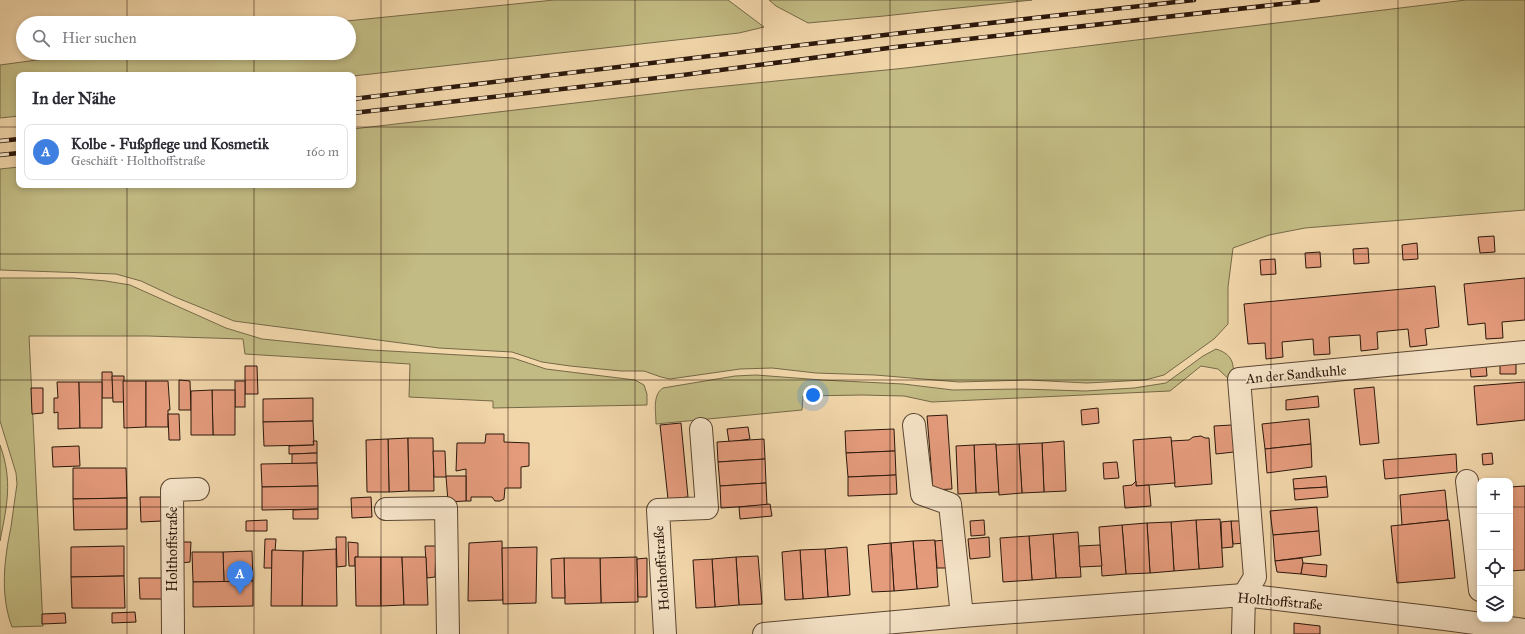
<!DOCTYPE html>
<html lang="de">
<head>
<meta charset="utf-8">
<style>
  body { margin:0; font-family:"IM FELL Great Primer",serif; background:#f7f7f7; color:#2b2b33 }
  .controls { position:absolute; right:12px; bottom:12px; display:grid; overflow:hidden; border-radius:8px; box-shadow:0 2px 6px #0003 }
  .controls button { width:36px; height:36px; display:grid; place-items:center; padding:0; border:0; border-bottom:1px solid #e1e1e2; background:#fff; color:#2b2b33; font:20px sans-serif }
  .you { position:absolute; left:813px; top:395px; width:14px; height:14px; margin:-10px; border:3px solid #fff; border-radius:50%; background:#1a73e8; box-shadow:0 0 0 6px #1a73e833 }
  .badge { display:grid; place-items:center; width:26px; height:26px; border-radius:50%; background:#b45309; color:#fff; font-size:13px; font-weight:700 }
  .pin { position:absolute; translate:-50% -33px; filter:drop-shadow(0 1px 2px #0008) }
  .pin::after { content:''; position:absolute; top:21px; width:14px; height:12px; background:inherit; clip-path:polygon(0 0,100% 0,50% 100%) }
  .list { margin:0; padding:0; list-style:none }
  h2 { display:flex; justify-content:space-between; align-items:center; height:52px; margin:0; padding:0 16px; font-size:17px }
  h2 small { font-size:13px; font-weight:400; color:#7c7c81 }
  .list li { display:grid; grid-template-columns:26px 1fr auto; gap:12px; align-items:center; box-sizing:border-box; height:56px; margin:0 8px 8px; padding:0 8px; border:1px solid #e1e1e2; border-radius:8px }
  .list b { display:block; font-size:15px; white-space:nowrap }
  .list p { margin:0; font-size:13px; white-space:nowrap; color:#7c7c81 }
  .list em { font-size:13px; font-style:normal; color:#7c7c81 }
  .icon { flex:none; width:22px; height:22px; fill:none; stroke:currentColor; stroke-width:2; stroke-linecap:round; stroke-linejoin:round }
  .map { position:relative; flex:none; width:1525px; height:634px; overflow:hidden }
  .search { position:absolute; background:#fff; box-shadow:0 2px 6px #0003; left:16px; top:16px; width:340px; height:44px; display:flex; align-items:center; gap:10px; box-sizing:border-box; padding:0 14px; border-radius:22px; color:#7c7c81; font-size:15px }
  .panel { position:absolute; background:#fff; box-shadow:0 2px 6px #0003; left:16px; top:72px; width:340px; height:116px; border-radius:8px }
  .map>svg:first-child { display:block }
</style>
</head>
<body>
<div class="map">
<svg width="1525" height="634" viewBox="0 0 1525 634">
  <rect width="100%" height="100%" fill="#f1d6aa"/>
  <filter id="stains"><feTurbulence type="fractalNoise" baseFrequency=".005" numOctaves="4"/><feColorMatrix values="0 0 0 0 .2 0 0 0 0 .09 0 0 0 0 .02 0 0 0 .5 -.17"/></filter>
  <radialGradient id="worn" r=".72"><stop offset=".6" stop-color="#630" stop-opacity="0"/><stop offset="1" stop-color="#630" stop-opacity=".3"/></radialGradient>
  <g fill="#c2bb83" stroke="#766947">
    <path d="M554,0H728L764,27L739,33L353,76L19,75V116L0,118V65L89,53H349V23H327Z"/>
    <path d="M769,0H1032L884,16L808,23L776,6Z"/>
    <path d="M1466,0H1525V210L1305,228L1269,235L1233,248L1228,287V324L1214,339L1164,375L1145,380L1087,383L1028,380L959,382L875,375L816,373L772,368L740,369L670,379L661,377L644,371H621L570,366L542,362L512,352L439,348L234,321L175,297L141,281L116,274L0,270V169L19,167V185H353V129L686,90L906,68Z"/>
    <path d="M0,278H73L106,281L130,285L226,328L262,339L371,350L513,358L546,369L635,380L644,385L647,394V405L493,408V401L409,397L410,364L245,354L243,339L148,336H29L43,626L12,627C0,595 4,560 11,527C13,512 15,498 17,484L16,473L0,421Z"/>
    <path d="M1216,349C1235,355 1234,366 1233,383L1218,369L1201,366L1170,391L932,402L904,396L862,395L803,396L802,410L656,424C656,412 652,395 663,388L735,376L756,375L822,380L903,384L953,390L1021,389L1085,391L1134,388L1166,383L1203,356Z"/>
    <path d="M0,445C13,481 7,505 0,541Z"/>
  </g>
  <g fill="#e59c7d" stroke="#2b170b">
    <path d="M1494,236L1495,252L1480,253L1478,237Z"/>
    <path d="M1417,243L1418,259L1403,260L1402,245Z"/>
    <path d="M1368,248L1369,263L1354,264L1353,249Z"/>
    <path d="M1320,252L1321,267L1306,268L1305,253Z"/>
    <path d="M1275,259L1276,274L1261,275L1260,260Z"/>
    <path d="M1525,278V320L1502,322L1503,338L1486,339L1485,323L1468,325L1464,284Z"/>
    <path d="M1435,286L1439,327L1425,329L1427,345L1410,347L1408,329L1377,332L1378,349L1361,351L1360,335L1329,337L1330,354L1314,355L1313,339L1282,342L1283,357L1266,359L1265,343L1248,344L1244,304Z"/>
    <path d="M1516,362V374H1500V363Z"/>
    <path d="M1486,364L1487,376L1471,377L1470,366Z"/>
    <path d="M245,366H257L258,394H245Z"/>
    <path d="M102,372H112L113,398H102Z"/>
    <path d="M112,376H124V402H113Z"/>
    <path d="M179,380L190,381L191,410H179Z"/>
    <path d="M123,381H146V427L124,428Z"/>
    <path d="M146,381H168L170,410H168V427H146Z"/>
    <rect x="235" y="381" width="10" height="26"/>
    <path d="M57,382H79L80,428L58,429V412L54,413V398H58Z"/>
    <path d="M79,382H102V428H80Z"/>
    <path d="M1525,382V420L1477,425L1474,386Z"/>
    <path d="M1374,387L1379,443L1360,445L1354,389Z"/>
    <path d="M31,388H43V413L32,414Z"/>
    <path d="M212,390H235V435H213Z"/>
    <path d="M212,390L213,435H191V391Z"/>
    <path d="M1318,396L1319,407L1286,410V400Z"/>
    <path d="M313,398V421L263,422V399Z"/>
    <path d="M1098,408L1099,423L1082,425L1081,410Z"/>
    <path d="M168,414H179L180,440H169Z"/>
    <path d="M947,415L952,489L933,490L927,416Z"/>
    <path d="M1309,419L1311,444L1265,449L1262,424Z"/>
    <path d="M313,421L314,445L264,446L263,422Z"/>
    <path d="M681,423L688,497L668,499L660,425Z"/>
    <path d="M1232,425L1234,452L1216,454L1214,426Z"/>
    <path d="M748,427L750,439L729,442L727,429Z"/>
    <path d="M894,429L895,451L846,453L845,431Z"/>
    <path d="M486,434H504V442L529,443V466L521,467V488H505L504,499L500,501H495L492,497H471V501H466V469L456,471L457,443H485Z"/>
    <path d="M1201,436L1205,438H1209L1212,484L1175,487L1171,441L1189,440L1193,437Z"/>
    <path d="M1171,437L1175,483L1136,486L1133,440Z"/>
    <path d="M408,438L409,491L389,492L388,439Z"/>
    <path d="M408,438H433L434,491H409Z"/>
    <path d="M388,439L389,492H367L366,440Z"/>
    <path d="M764,439L765,459L718,462L717,442Z"/>
    <path d="M313,441H317V453L289,454V446L314,445Z"/>
    <path d="M1064,441L1066,491L1044,492L1042,443Z"/>
    <path d="M1042,443L1044,492L1022,493L1019,444Z"/>
    <path d="M996,444L999,492L976,493L974,445Z"/>
    <path d="M1019,444L1022,493L999,495L996,445Z"/>
    <path d="M1311,444L1312,467L1267,473L1265,449Z"/>
    <path d="M974,445L976,493L958,494L956,446Z"/>
    <path d="M79,446L80,466L53,467L52,447Z"/>
    <path d="M433,451H445L446,477H434Z"/>
    <path d="M895,451L896,475L848,477L846,453Z"/>
    <path d="M317,453V463L292,464V454Z"/>
    <path d="M1492,453L1493,464L1483,465L1482,454Z"/>
    <path d="M1456,454L1457,472L1385,479L1383,460Z"/>
    <path d="M765,459L766,483L720,486L718,462Z"/>
    <path d="M1117,462L1119,478L1104,479L1103,463Z"/>
    <path d="M317,463L318,486L262,487L261,464Z"/>
    <path d="M73,468H126L127,498L73,499Z"/>
    <path d="M896,475L897,494L848,496V477Z"/>
    <path d="M446,476H466V501L448,502Z"/>
    <path d="M1326,476L1327,487L1294,489L1293,479Z"/>
    <path d="M1136,481V486L1149,485L1151,506L1125,508L1123,486L1132,485Z"/>
    <path d="M766,483L767,505L721,508L720,486Z"/>
    <path d="M318,486V509L262,510V487Z"/>
    <path d="M1525,486V570L1510,571V487Z"/>
    <path d="M1327,487L1328,497L1295,500L1294,489Z"/>
    <path d="M1445,490L1448,520L1402,525L1400,495Z"/>
    <path d="M140,497H161L162,521L141,522Z"/>
    <path d="M371,497L372,517L352,518L351,498Z"/>
    <path d="M127,498V529L74,530L73,499Z"/>
    <path d="M770,504L772,516L740,519L739,507Z"/>
    <path d="M1317,507L1319,531L1273,535L1270,511Z"/>
    <path d="M318,509V519H293V510Z"/>
    <path d="M1220,519L1223,567L1199,569L1196,520Z"/>
    <path d="M267,520V531H246V521Z"/>
    <path d="M984,520L985,535L971,536L970,521Z"/>
    <path d="M1196,520L1199,569L1174,571L1171,522Z"/>
    <path d="M1449,520L1455,578L1397,583L1391,526Z"/>
    <path d="M1231,521H1242L1244,543L1233,544Z"/>
    <path d="M1231,521L1233,547L1222,548L1221,522Z"/>
    <path d="M1171,522L1174,571L1150,573L1147,523Z"/>
    <path d="M1147,523L1150,573L1126,574L1122,525Z"/>
    <path d="M1122,525L1126,574L1102,576L1099,527Z"/>
    <path d="M1319,531L1321,555L1275,561L1273,535Z"/>
    <path d="M1078,532L1081,577L1056,578L1053,534Z"/>
    <path d="M1053,534L1056,578L1032,580L1029,536Z"/>
    <path d="M1029,536L1032,580L1003,582L1000,538Z"/>
    <path d="M336,537H346V566L337,567Z"/>
    <path d="M989,537L990,557L970,559L968,539Z"/>
    <path d="M265,539H276L275,551L272,550V568H264Z"/>
    <path d="M935,540L938,587L917,589L913,541Z"/>
    <path d="M946,540L948,568H937L935,541Z"/>
    <path d="M502,541L503,600L468,601L469,543Z"/>
    <path d="M913,541L917,589L894,591L891,543Z"/>
    <path d="M181,542H191L190,562L181,563Z"/>
    <path d="M348,542L358,543V557H355V566H349Z"/>
    <path d="M891,543L894,591L872,592L868,545Z"/>
    <path d="M1100,545L1102,566L1080,567L1079,546Z"/>
    <path d="M124,546V576L71,577V547Z"/>
    <path d="M425,546H436L435,577L427,578Z"/>
    <path d="M537,547L536,603L503,604L502,548Z"/>
    <path d="M847,547L850,595L828,597L825,549Z"/>
    <path d="M336,549L337,606H302L303,551Z"/>
    <path d="M825,549L828,597L803,599L800,550Z"/>
    <path d="M272,550L303,551L302,606H271Z"/>
    <path d="M800,550L803,599L785,600L782,552Z"/>
    <path d="M252,551L253,581L224,582L223,552Z"/>
    <path d="M192,552H223L224,582H193Z"/>
    <path d="M758,556L762,604L739,605L736,557Z"/>
    <path d="M355,557H381V606H356Z"/>
    <path d="M381,557H402L404,605L381,606Z"/>
    <path d="M402,557H426L428,605H404Z"/>
    <path d="M637,557L638,602L601,603L600,558Z"/>
    <path d="M736,557L739,605L715,607L712,559Z"/>
    <path d="M564,558H600L601,603L565,604Z"/>
    <path d="M564,558L565,598H552L551,559Z"/>
    <path d="M647,558V597H638L637,559Z"/>
    <path d="M1302,558L1303,563L1301,574L1277,572L1275,561Z"/>
    <path d="M712,559L715,607L696,608L693,560Z"/>
    <path d="M1303,563L1327,565L1326,577L1301,574Z"/>
    <path d="M124,576L125,608H72L71,577Z"/>
    <path d="M139,578H162V599H140Z"/>
    <path d="M253,581V606L193,607V582Z"/>
    <path d="M135,612L136,622L112,623V613Z"/>
    <path d="M65,613L66,623L42,624V614Z"/>
    <path d="M1294,623L1320,626V634H1294Z"/>
  </g>
  <g fill="none" stroke-linecap="round" stroke-linejoin="round">
    <g stroke="#5c4733" stroke-width="24">
      <g id="minor">
        <path d="M914,425L922,494L950,504L962,616"/>
        <path d="M1467,481L1480,590"/>
        <path d="M386,509L446,508L448,634"/>
        <path d="M173,634L172,490L198,489"/>
        <path d="M665,634L658,510L707,508L701,429"/>
        <path d="M764,634L962,616L1244,595L1445,619L1525,630"/>
        <path d="M1243,634L1244,595L1255,577L1239,379L1525,352"/>
      </g>
    </g>
    <use href="#minor" stroke="#f6e4c8" stroke-width="22"/>
    <g stroke="#2b170b" stroke-width="4.5">
      <g id="rail">
        <path d="M353,99L893,34L1194,0"/>
        <path d="M353,113L683,75L896,47L1318,0"/>
        <path d="M0,141L19,139"/>
        <path d="M0,155L19,153"/>
      </g>
    </g>
    <use href="#rail" stroke="#f6e4c8" stroke-width="3" stroke-dasharray="9" stroke-linecap="butt"/>
  </g>
  <path fill="none" stroke="#2b170b" stroke-width="1" stroke-opacity="0.55" d="M127,0V23M254,0V23M381,0V634M508,0V634M635,0V634M762,0V634M890,0V634M1017,0V634M1144,0V634M1271,0V634M1398,0V634M127,53V75M254,53V75M0,127H19M353,127H1525M127,185V634M254,185V634M0,254H1525M0,380H1525M0,507H1480M1510,507H1525"/>
  <g text-anchor="middle" stroke-width="3.5" stroke-linejoin="round" paint-order="stroke">
    <g font-size="14" fill="#2b170b" stroke="#f6e4c8">
      <text transform="translate(1296 374) rotate(-5)" y="5">An der Sandkuhle</text>
      <text transform="translate(172 549) rotate(-90)" y="5">Holthoffstraße</text>
      <text transform="translate(661 568) rotate(-94)" y="5">Holthoffstraße</text>
      <text transform="translate(1280 601) rotate(5)" y="5">Holthoffstraße</text>
    </g>
  </g>
  <rect width="100%" height="100%" filter="url(#stains)"/>
  <rect width="100%" height="100%" fill="url(#worn)"/>
</svg>
<div class="controls">
<button>+</button>
<button>−</button>
<button><svg class="icon" aria-label="locate" viewBox="0 0 24 24"><circle cx="12" cy="12" r="6"/><path d="M12 2v4M12 18v4M2 12h4M18 12h4"/></svg></button>
<button><svg class="icon" aria-label="layers" viewBox="0 0 24 24"><path d="M12 4l9 5-9 5-9-5zM3 14l9 5 9-5"/></svg></button>
</div>
<div class="you"></div>
<div class="pin badge" style="left:240px;top:594px;background:#3f7fe0">A</div>
<div class="search"><svg class="icon" aria-label="search" viewBox="0 0 24 24"><circle cx="10" cy="10" r="6"/><path d="M15 15l6 6"/></svg>Hier suchen</div>
<section class="panel">
<h2>In der Nähe<small></small></h2>
<ul class="list">
<li><span class="badge" style="background:#3f7fe0">A</span><div><b>Kolbe - Fußpflege und Kosmetik</b><p>Geschäft · Holthoffstraße</p></div><em>160 m</em></li>
</ul>
</section>
</div>
</body>
</html>
